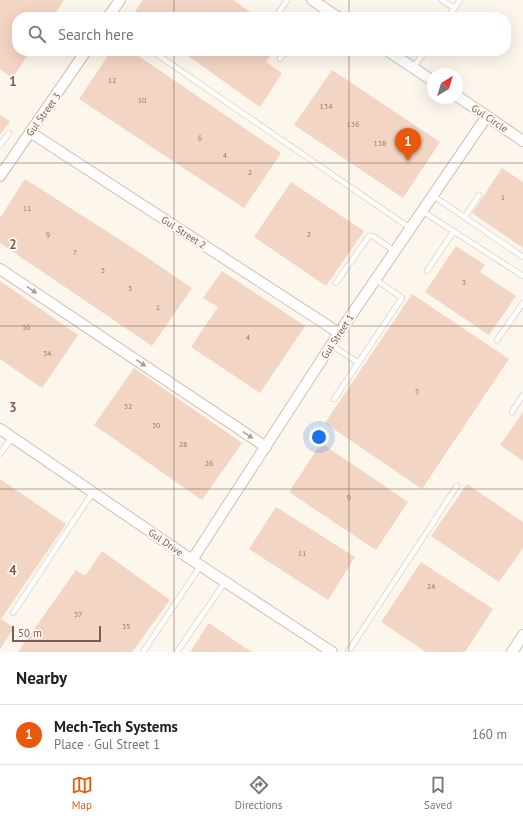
<!DOCTYPE html>
<html lang="en">
<head>
<meta charset="utf-8">
<style>
  body { margin:0; font-family:"PT Sans",sans-serif; background:#f2f2f2; color:#202124 }
  .compass { position:absolute; left:427px; top:68px; width:36px; height:36px; border-radius:50%; background:#fff; box-shadow:0 4px 16px #0002; rotate:38deg }
  .scale { position:absolute; left:12px; bottom:10px; width:89px; box-sizing:border-box; padding-left:4px; border:2px solid #7a5c4d; border-top:0; font-size:11px; line-height:14px; white-space:nowrap; color:#7a5c4d; -webkit-text-stroke:3px #fffaf3; paint-order:stroke }
  .you { position:absolute; left:319px; top:437px; width:14px; height:14px; margin:-10px; border:3px solid #fff; border-radius:50%; background:#1a73e8; box-shadow:0 0 0 6px #1a73e833 }
  .badge { display:grid; place-items:center; width:26px; height:26px; border-radius:50%; background:#ea580c; color:#fff; font-size:13px; font-weight:700 }
  .pin { position:absolute; translate:-50% -33px; filter:drop-shadow(0 1px 2px #0008) }
  .pin::after { content:''; position:absolute; top:21px; width:14px; height:12px; background:inherit; clip-path:polygon(0 0,100% 0,50% 100%) }
  .list { margin:0; padding:0; list-style:none }
  h2 { display:flex; justify-content:space-between; align-items:center; height:52px; margin:0; padding:0 16px; font-size:17px }
  h2 small { font-size:13px; font-weight:400; color:#757577 }
  .list li { display:grid; grid-template-columns:26px 1fr auto; gap:12px; align-items:center; box-sizing:border-box; height:60px; padding:0 16px; border-top:1px solid #e0e0e0 }
  .list b { display:block; font-size:15px; white-space:nowrap }
  .list p { margin:0; font-size:13px; white-space:nowrap; color:#757577 }
  .list em { font-size:13px; font-style:normal; color:#757577 }
  .icon { flex:none; width:22px; height:22px; fill:none; stroke:currentColor; stroke-width:2; stroke-linecap:round; stroke-linejoin:round }
  .map { position:relative; flex:none; width:523px; height:652px; overflow:hidden }
  .search { position:absolute; background:#fff; box-shadow:0 4px 16px #0002; left:12px; right:12px; top:12px; height:44px; display:flex; align-items:center; gap:10px; box-sizing:border-box; padding:0 14px; border-radius:16px; color:#757577; font-size:15px }
  .sheet { height:112px; background:#fff }
  nav { display:flex; justify-content:space-around; align-items:center; box-sizing:border-box; height:56px; border-top:1px solid #e0e0e0; background:#fff; font-size:11px; color:#757577 }
  nav a { display:grid; justify-items:center; gap:2px }
  nav .on { color:#ea580c }
  .map>svg:first-child { display:block }
</style>
</head>
<body>
<div class="map">
<svg width="523" height="652" viewBox="0 0 523 652">
  <rect width="100%" height="100%" fill="#fdf6ec"/>
  <g fill="#f3d5c3">
    <path d="M0,0H64L53,17H17V51H30L13,78L0,69Z"/>
    <path d="M143,0H233L258,17H133L132,16Z"/>
    <path d="M111,51H131L281,153L244,208L79,99Z"/>
    <path d="M181,51H274L266,62L282,73L260,107Z"/>
    <path d="M332,70L440,142L403,198L294,125Z"/>
    <path d="M0,115L10,121L0,135Z"/>
    <path d="M502,168L523,182V248L472,213Z"/>
    <path d="M25,179L136,250L192,288L152,346L0,243V218Z"/>
    <path d="M291,182L364,231L326,286L254,237Z"/>
    <path d="M456,246L485,265L480,272L516,296L489,335L425,292Z"/>
    <path d="M222,271L305,326L260,393L191,347L218,307L203,298Z"/>
    <path d="M0,281L78,335L42,388L0,359Z"/>
    <path d="M412,294L509,359L422,489L325,423Z"/>
    <path d="M134,368L242,443L202,500L94,425Z"/>
    <path d="M523,412V461L500,445Z"/>
    <path d="M321,443L408,502L376,550L289,492Z"/>
    <path d="M0,479L66,524L1,619L14,628L0,649Z"/>
    <path d="M467,484L523,522V548L499,582L431,536Z"/>
    <path d="M276,507L355,557L328,600L249,549Z"/>
    <path d="M102,551L170,600L132,652H18L76,570L85,576Z"/>
    <path d="M421,562L493,609L465,652H426L381,622Z"/>
    <path d="M209,623L241,645L252,652H190Z"/>
  </g>
  <g fill="none" stroke-linecap="round" stroke-linejoin="round">
    <g stroke="#d1beb0" stroke-width="6">
      <g id="service">
        <path d="M442,0L454,8"/>
        <path d="M276,17L287,0"/>
        <path d="M448,17L460,0"/>
        <path d="M152,51L410,228"/>
        <path d="M280,59L286,51"/>
        <path d="M413,68L425,51"/>
        <path d="M0,145L9,133"/>
        <path d="M432,195L523,257"/>
        <path d="M422,211L523,276"/>
        <path d="M465,217L479,195"/>
        <path d="M427,271L454,231"/>
        <path d="M336,283L369,236H373L394,251"/>
        <path d="M497,340L523,303"/>
        <path d="M331,345L359,363"/>
        <path d="M334,399L402,298L375,279"/>
        <path d="M512,412L523,395"/>
        <path d="M0,454L12,437"/>
        <path d="M13,613L93,492"/>
        <path d="M143,652L201,565"/>
        <path d="M177,652L225,582"/>
        <path d="M348,652L457,486"/>
      </g>
    </g>
    <g stroke="#d1beb0" stroke-width="12">
      <g id="minor">
        <path d="M312,0L338,17"/>
        <path d="M108,17L120,0"/>
        <path d="M388,51L433,81"/>
        <path d="M457,96L523,141"/>
        <path d="M30,132L339,333"/>
        <path d="M0,176L86,51"/>
        <path d="M0,269L266,447"/>
        <path d="M0,429L192,560L332,652"/>
        <path d="M192,560L339,333L487,116"/>
        <path d="M512,652L523,635"/>
      </g>
    </g>
    <use href="#service" stroke="#fff" stroke-width="5"/>
    <use href="#minor" stroke="#fff" stroke-width="10"/>
  </g>
  <defs><path id="oneway-solid" d="M-6-.8H1V-3.2L6.5 0L1 3.2V.8H-6Z"/></defs>
  <g fill="#af9d94">
    <use href="#oneway-solid" transform="translate(32 290) rotate(34)"/>
    <use href="#oneway-solid" transform="translate(141 363) rotate(34)"/>
    <use href="#oneway-solid" transform="translate(248 435) rotate(34)"/>
  </g>
  <path fill="none" stroke="#7a5c4d" stroke-width="1" stroke-opacity="0.55" d="M174,0V17M349,0V17M174,51V652M349,51V652M0,163H523M0,326H523M0,489H523"/>
  <g text-anchor="middle" stroke-width="4" stroke-linejoin="round" paint-order="stroke">
    <g font-size="8" fill="#987a6a">
      <text x="112" y="83">12</text>
      <text x="142" y="103">10</text>
      <text x="326" y="109">134</text>
      <text x="353" y="127">136</text>
      <text x="200" y="141">6</text>
      <text x="380" y="146">138</text>
      <text x="225" y="158">4</text>
      <text x="250" y="175">2</text>
      <text x="503" y="200">1</text>
      <text x="27" y="211">11</text>
      <text x="48" y="237">9</text>
      <text x="309" y="237">2</text>
      <text x="75" y="255">7</text>
      <text x="103" y="273">5</text>
      <text x="464" y="285">3</text>
      <text x="130" y="291">3</text>
      <text x="158" y="310">1</text>
      <text x="26" y="330">36</text>
      <text x="248" y="340">4</text>
      <text x="47" y="356">34</text>
      <text x="417" y="394">5</text>
      <text x="128" y="409">32</text>
      <text x="156" y="428">30</text>
      <text x="183" y="447">28</text>
      <text x="209" y="466">26</text>
      <text x="349" y="500">9</text>
      <text x="302" y="556">11</text>
      <text x="431" y="589">24</text>
      <text x="78" y="617">37</text>
      <text x="126" y="629">35</text>
    </g>
    <g font-size="10" fill="#7a5c4d" stroke="#fffaf3">
      <text transform="translate(43 114) rotate(-54)" y="4">Gul Street 3</text>
      <text transform="translate(490 118) rotate(34)" y="4">Gul Circle</text>
      <text transform="translate(184 232) rotate(33)" y="4">Gul Street 2</text>
      <text transform="translate(337 336) rotate(-57)" y="4">Gul Street 1</text>
      <text transform="translate(166 542) rotate(35)" y="4">Gul Drive</text>
    </g>
  </g>
  <g font-size="13" text-anchor="middle" font-weight="bold" fill="#7a5c4d" stroke="#fffaf3" stroke-width="4" stroke-linejoin="round" paint-order="stroke">
    <text x="13" y="86">1</text>
    <text x="13" y="249">2</text>
    <text x="13" y="412">3</text>
    <text x="13" y="575">4</text>
  </g>
</svg>
<svg class="compass" viewBox="-18 -18 36 36"><path d="M0-13l5 13h-10z" fill="#e53935"/><path d="M0 13l5-13h-10z" fill="#757577"/></svg>
<div class="scale">50 m</div>
<div class="you"></div>
<div class="pin badge" style="left:408px;top:161px">1</div>
<div class="search"><svg class="icon" aria-label="search" viewBox="0 0 24 24"><circle cx="10" cy="10" r="6"/><path d="M15 15l6 6"/></svg>Search here</div>
</div>
<section class="sheet">
<h2>Nearby<small></small></h2>
<ul class="list">
<li><span class="badge">1</span><div><b>Mech-Tech Systems</b><p>Place · Gul Street 1</p></div><em>160 m</em></li>
</ul>
</section>
<nav>
<a class="on"><svg class="icon" aria-label="map" viewBox="0 0 24 24"><path d="M3 6l6-2 6 2 6-2v14l-6 2-6-2-6 2zM9 4v14M15 6v14"/></svg>Map</a>
<a><svg class="icon" aria-label="directions" viewBox="0 0 24 24"><path d="M12 3l9 9-9 9-9-9zM9 14v-3h6M13 9l2 2-2 2"/></svg>Directions</a>
<a><svg class="icon" aria-label="saved" viewBox="0 0 24 24"><path d="M7 4h10v16l-5-4-5 4z"/></svg>Saved</a>
</nav>
</body>
</html>
